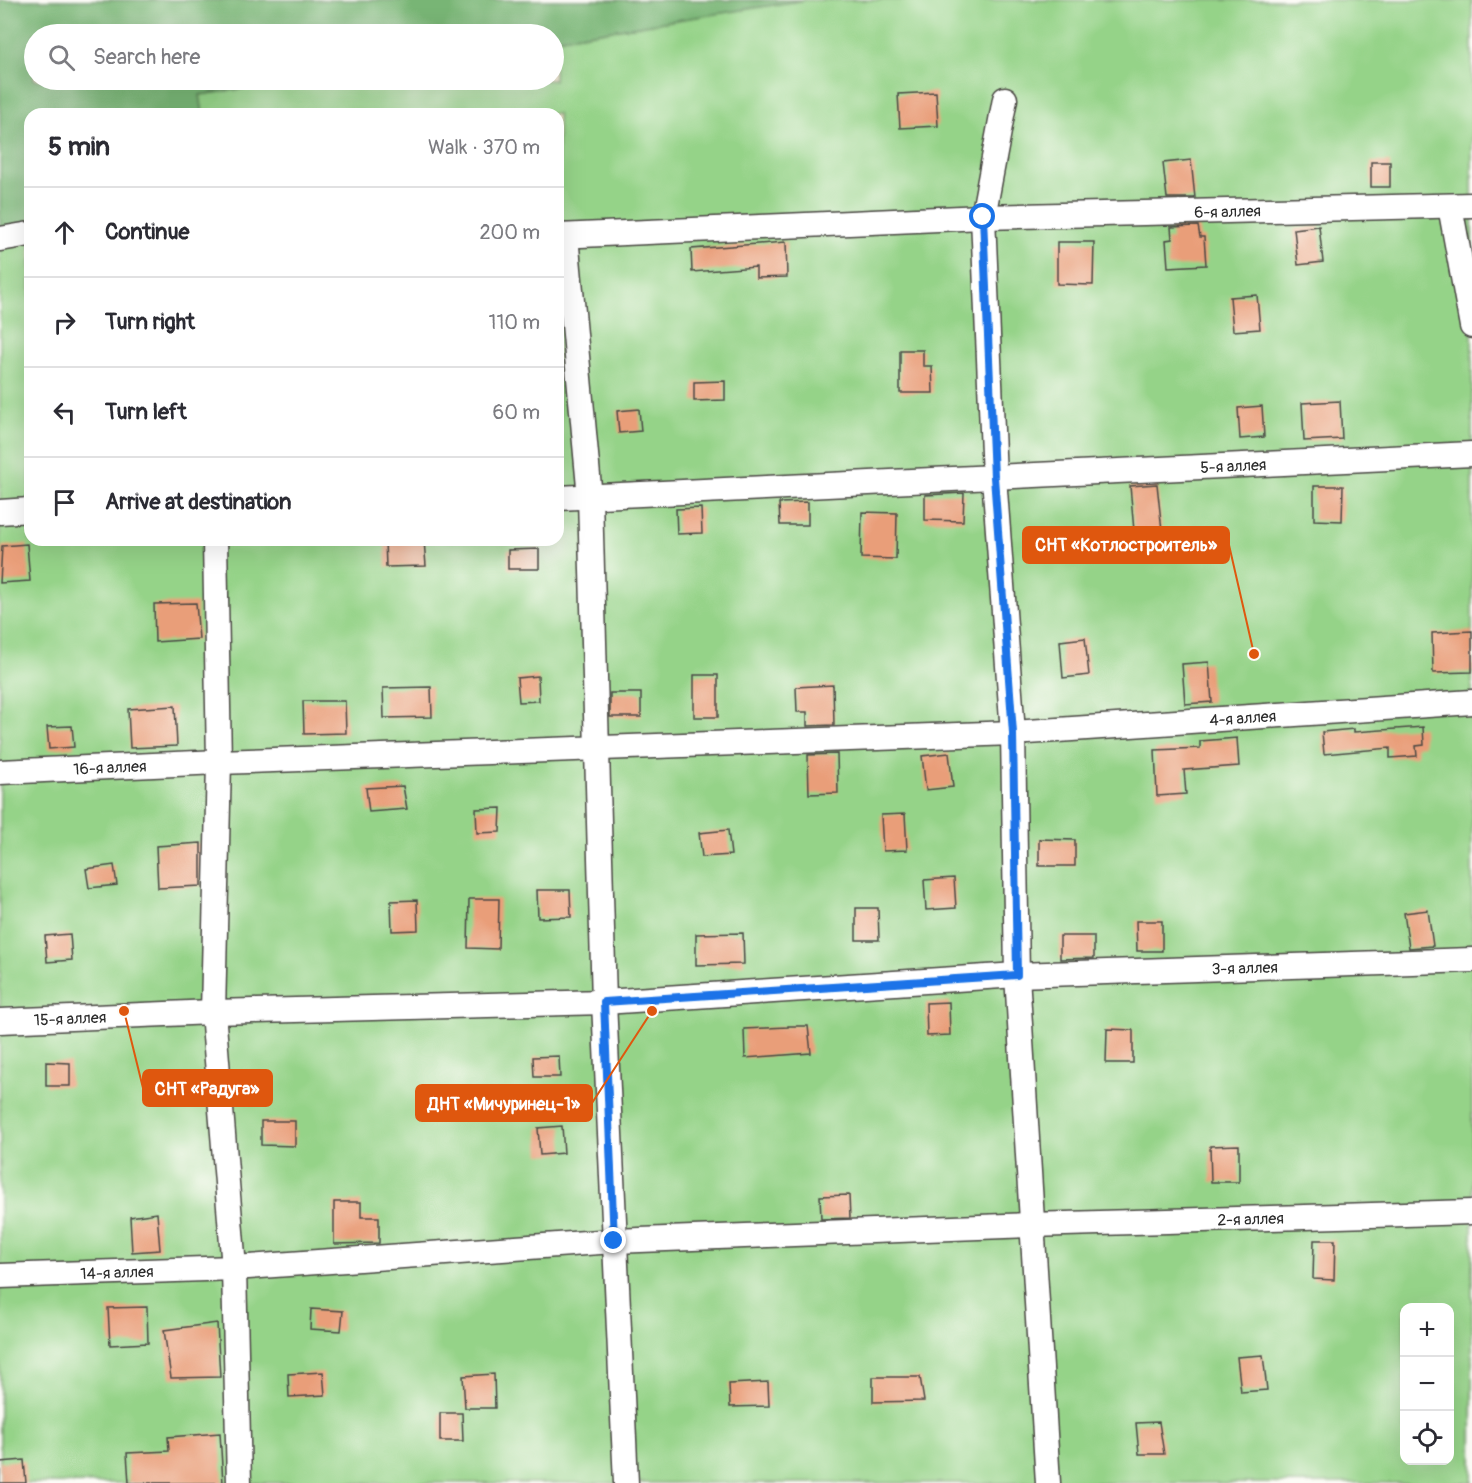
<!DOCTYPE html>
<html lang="en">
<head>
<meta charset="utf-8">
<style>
  body { margin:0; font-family:Pangolin,sans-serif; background:#f2f2f3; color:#2b2b33 }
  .controls { position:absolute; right:18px; bottom:18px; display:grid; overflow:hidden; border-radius:12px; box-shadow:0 6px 24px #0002 }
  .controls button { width:54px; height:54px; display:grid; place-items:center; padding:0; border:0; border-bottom:2px solid #e1e1e2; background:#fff; color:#2b2b33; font:30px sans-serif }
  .stop { position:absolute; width:18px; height:18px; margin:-14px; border:4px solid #1a73e8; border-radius:50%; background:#fff }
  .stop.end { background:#1a73e8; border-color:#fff; box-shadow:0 2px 6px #0008 }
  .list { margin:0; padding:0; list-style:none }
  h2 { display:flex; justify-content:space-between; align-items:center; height:78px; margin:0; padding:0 24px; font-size:26px }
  h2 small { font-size:20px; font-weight:400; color:#7c7c81 }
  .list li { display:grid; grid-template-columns:39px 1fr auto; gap:18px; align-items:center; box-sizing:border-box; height:90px; padding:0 24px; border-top:2px solid #e1e1e2 }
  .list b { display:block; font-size:22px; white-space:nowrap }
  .list em { font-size:20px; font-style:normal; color:#7c7c81 }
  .icon { flex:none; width:33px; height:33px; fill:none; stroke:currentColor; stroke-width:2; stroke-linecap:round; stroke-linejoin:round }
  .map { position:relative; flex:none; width:1472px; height:1483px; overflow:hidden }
  .search { position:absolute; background:#fff; box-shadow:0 6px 24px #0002; left:24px; top:24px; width:540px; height:66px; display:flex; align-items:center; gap:15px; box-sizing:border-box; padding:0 21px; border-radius:33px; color:#7c7c81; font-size:22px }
  .panel { position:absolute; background:#fff; box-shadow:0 6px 24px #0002; left:24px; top:108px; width:540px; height:438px; border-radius:18px }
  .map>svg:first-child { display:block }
</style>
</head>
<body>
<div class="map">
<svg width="1472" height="1483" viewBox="0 0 1472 1483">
  <rect width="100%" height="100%" fill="#fdfcf7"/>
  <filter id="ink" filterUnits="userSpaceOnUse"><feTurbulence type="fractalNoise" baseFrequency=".0167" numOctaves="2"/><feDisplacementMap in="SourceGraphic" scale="12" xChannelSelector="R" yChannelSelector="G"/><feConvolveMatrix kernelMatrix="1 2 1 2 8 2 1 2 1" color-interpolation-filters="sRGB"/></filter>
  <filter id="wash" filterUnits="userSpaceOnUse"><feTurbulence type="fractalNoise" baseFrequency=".008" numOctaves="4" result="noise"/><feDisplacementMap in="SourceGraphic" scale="24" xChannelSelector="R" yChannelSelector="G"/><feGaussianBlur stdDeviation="1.35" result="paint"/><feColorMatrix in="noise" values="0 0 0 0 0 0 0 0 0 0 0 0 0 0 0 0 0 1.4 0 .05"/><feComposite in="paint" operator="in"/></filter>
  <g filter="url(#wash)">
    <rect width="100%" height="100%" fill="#f1e5ca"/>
    <path fill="#95d388" stroke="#607f5a" stroke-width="1.5" fill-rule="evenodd" d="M805,0H1472V1483H0V235L30,230V540H558V114H203L200,95L299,80H554V39ZM1404,1308H1450V1460H1404Z"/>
    <path fill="#78b574" stroke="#527050" stroke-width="1.5" d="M0,0H805L554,39V34H34V80H299L200,95L203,114H30V230L0,235Z"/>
    <g id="blocks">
      <g fill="#e99e79">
        <path d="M936,92L938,126L900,128L898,94Z"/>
        <path d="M1191,160L1195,198H1167L1163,163Z"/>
        <rect x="1371" y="162" width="19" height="25"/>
        <path d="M1198,226L1200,237H1204L1206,265L1168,267L1166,240L1172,239L1171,227Z"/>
        <path d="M1319,226L1323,262L1298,265L1294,229Z"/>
        <path d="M786,242L787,277L756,278V267L692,272L691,249Z"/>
        <path d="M1057,242H1094L1093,285L1057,284Z"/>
        <path d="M1257,295L1260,329L1233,331L1230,297Z"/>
        <path d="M900,350H923V366H932L933,393H900Z"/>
        <path d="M725,381V400L694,401V382Z"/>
        <path d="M1340,401L1342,439L1304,441L1302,403Z"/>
        <path d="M1262,406L1264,437L1240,439L1238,408Z"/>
        <path d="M639,409L641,431L619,433L617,411Z"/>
        <path d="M1157,484L1163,540L1135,542L1130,486Z"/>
        <path d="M1314,486H1343L1342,521L1314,520Z"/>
        <path d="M964,493L963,521L925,520V495Z"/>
        <path d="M808,502V525H780L779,503Z"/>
        <path d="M701,508L702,533L677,534L676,509Z"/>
        <path d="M862,512L897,513L896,559L861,558Z"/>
        <path d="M385,540H424L426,566L386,567Z"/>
        <path d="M27,544L30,581L0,583L2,546Z"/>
        <path d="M539,549V569H508V550Z"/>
        <path d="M196,603L199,639L155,642L154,604Z"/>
        <path d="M1472,631V672L1433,673L1432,633Z"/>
        <path d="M1085,638L1089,675L1063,678L1060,641Z"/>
        <path d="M1209,662L1212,702L1185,704L1182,664Z"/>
        <rect x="694" y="675" width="24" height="42"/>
        <path d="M538,676L539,701L519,702L517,678Z"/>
        <path d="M833,685L834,725L807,726V712H797L796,687Z"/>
        <path d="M431,687L432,717L384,718L383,688Z"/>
        <rect x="610" y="693" width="31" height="24"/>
        <path d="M303,701H345L346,733L304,734Z"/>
        <path d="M175,706L177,746L130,748L128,709Z"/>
        <path d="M72,726L74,747L49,749L47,727Z"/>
        <path d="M1423,727L1424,745L1416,746L1417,756L1390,758V748L1324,754L1322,732L1354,729V732Z"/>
        <path d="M1237,738L1239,766L1184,770L1186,794L1157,796L1155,750L1200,748V741Z"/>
        <path d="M949,753L953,787L926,790L922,756Z"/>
        <path d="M837,754L838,793L809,794L808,755Z"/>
        <path d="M403,786L407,809L369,812L366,788Z"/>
        <path d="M501,808L500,832L477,833L476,809Z"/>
        <path d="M905,814L907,850L883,851L881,815Z"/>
        <path d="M728,830L731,855L702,857L699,833Z"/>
        <path d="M1039,839L1075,840V866H1039Z"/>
        <path d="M201,843V886L158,888L156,846Z"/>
        <path d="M114,865L117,885L89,888L86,869Z"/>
        <path d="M954,878L956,908L926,910L924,880Z"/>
        <path d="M537,890H570L571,917L538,918Z"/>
        <path d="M469,899H499L498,949L468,948Z"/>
        <path d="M417,900L418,930L392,931L391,901Z"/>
        <path d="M856,908H878L879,940H856Z"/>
        <path d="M1428,910L1433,946L1409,948L1404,913Z"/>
        <path d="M1136,921H1162V951H1137Z"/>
        <path d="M743,933L744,964L696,965V934Z"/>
        <path d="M70,934L72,960L47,962L45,936Z"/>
        <path d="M1060,936H1094V958L1060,959Z"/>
        <path d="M949,1002L950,1035L927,1036L926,1003Z"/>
        <path d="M788,1026H808L811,1053L745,1058L744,1029L788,1027Z"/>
        <path d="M1107,1029L1133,1030V1063H1106Z"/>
        <path d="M559,1056L560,1077H534L533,1057Z"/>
        <path d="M46,1062L70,1063V1086H46Z"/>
        <path d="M261,1121H295V1146L261,1145Z"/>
        <path d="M562,1126L564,1153L540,1155L538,1128Z"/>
        <path d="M1239,1145V1182H1211L1210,1146Z"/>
        <path d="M849,1195L850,1218L821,1219L820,1196Z"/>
        <path d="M334,1202H361V1217H379V1243L334,1244Z"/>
        <path d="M157,1213L160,1250L132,1252L130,1217Z"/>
        <path d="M1314,1240H1335L1334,1280L1313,1279Z"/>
        <path d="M147,1307L148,1343L110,1345L108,1308Z"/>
        <path d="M311,1309L343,1311L341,1331L310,1329Z"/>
        <path d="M217,1323L220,1377L171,1378L164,1330Z"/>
        <path d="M1263,1355L1267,1390L1241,1392L1237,1357Z"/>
        <path d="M323,1372L325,1395L289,1397L288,1374Z"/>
        <path d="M494,1374L495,1408H465L463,1376Z"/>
        <path d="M873,1377H920L924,1401L873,1402Z"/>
        <path d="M768,1382L769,1406L730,1407L729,1384Z"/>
        <path d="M440,1413H462L463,1441H440Z"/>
        <path d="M1159,1422L1164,1454H1139L1136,1423Z"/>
        <path d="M220,1433L223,1483H129L127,1453L169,1451L168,1437Z"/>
        <path d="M24,1460L26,1483H0V1462Z"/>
      </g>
    </g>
  </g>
  <g filter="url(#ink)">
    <use href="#blocks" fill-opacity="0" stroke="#494743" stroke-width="1.5"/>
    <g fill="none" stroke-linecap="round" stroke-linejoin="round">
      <g stroke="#494743" stroke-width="27">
        <g id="minor">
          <path d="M1005,99L983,217L994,477L1013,733L1017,975L1048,1483"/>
          <path d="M1450,206L1472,326"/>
          <path id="s1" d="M558,236L983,217L1472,205"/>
          <path d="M566,236L590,498L604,1002L626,1483"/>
          <path d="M0,239L30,234"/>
          <path id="s2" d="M558,498L1472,454"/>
          <path d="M0,512L30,510"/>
          <path d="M215,540L219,762L213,1012L234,1268L239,1483"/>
          <path id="s3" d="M0,772L219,762L1013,733L1472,702"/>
          <path id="s4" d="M0,1021L213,1012L604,1002L1017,975L1472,960"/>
          <path id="s5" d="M0,1276L234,1268L614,1241L1031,1225L1472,1212"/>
        </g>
      </g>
      <use href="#minor" stroke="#fff" stroke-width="24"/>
    </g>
  </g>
  <g fill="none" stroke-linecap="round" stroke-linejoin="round" filter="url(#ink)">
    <path stroke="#1a73e8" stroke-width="8" d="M614,1241L604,1002L1017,975L1013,733L994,477L983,217"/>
  </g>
  <g text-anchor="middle" stroke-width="6" stroke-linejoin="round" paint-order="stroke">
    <g font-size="16" fill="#2b2b2b" stroke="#fdfcf7">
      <text dy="6" stroke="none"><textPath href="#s1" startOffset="670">6-я аллея</textPath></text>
      <text dy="6" stroke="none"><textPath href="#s2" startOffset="676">5-я аллея</textPath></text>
      <text dy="6" stroke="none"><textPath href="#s3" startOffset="1244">4-я аллея</textPath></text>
      <text dy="6" stroke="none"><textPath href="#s3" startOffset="110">16-я аллея</textPath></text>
      <text dy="6" stroke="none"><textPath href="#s4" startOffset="1246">3-я аллея</textPath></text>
      <text dy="6" stroke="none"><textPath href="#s4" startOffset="70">15-я аллея</textPath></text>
      <text dy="6" stroke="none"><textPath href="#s5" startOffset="1252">2-я аллея</textPath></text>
      <text dy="6" stroke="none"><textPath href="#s5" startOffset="117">14-я аллея</textPath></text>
    </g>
  </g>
  <path fill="none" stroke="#df570e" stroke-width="2" d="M1254 654L1229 545M124 1011L143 1088M652 1011L592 1103"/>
  <g fill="#df570e" stroke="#fdfcf7" stroke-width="2">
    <circle cx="1254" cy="654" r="6"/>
    <circle cx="124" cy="1011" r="6"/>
    <circle cx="652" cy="1011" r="6"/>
  </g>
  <g fill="#df570e" stroke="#df570e" stroke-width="2">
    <rect x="1023" y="527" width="206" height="36" rx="6"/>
    <rect x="143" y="1070" width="129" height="36" rx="6"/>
    <rect x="416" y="1085" width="176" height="36" rx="6"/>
  </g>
  <g font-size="18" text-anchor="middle" font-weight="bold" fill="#fff">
    <text x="1126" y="551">СНТ «Котлостроитель»</text>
    <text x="207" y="1095">СНТ «Радуга»</text>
    <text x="504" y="1110">ДНТ «Мичуринец-1»</text>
  </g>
</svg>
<div class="controls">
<button>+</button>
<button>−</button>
<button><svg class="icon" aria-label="locate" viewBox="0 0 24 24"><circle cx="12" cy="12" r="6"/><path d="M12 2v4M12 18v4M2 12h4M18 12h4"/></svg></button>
</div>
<div class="stop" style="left:983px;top:217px"></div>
<div class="stop end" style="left:614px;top:1241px"></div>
<div class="search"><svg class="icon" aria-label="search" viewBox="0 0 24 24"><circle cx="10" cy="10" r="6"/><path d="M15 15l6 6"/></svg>Search here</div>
<section class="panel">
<h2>5 min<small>Walk · 370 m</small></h2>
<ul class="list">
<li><svg class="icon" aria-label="ahead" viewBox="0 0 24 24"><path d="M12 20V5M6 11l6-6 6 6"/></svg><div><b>Continue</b></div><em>200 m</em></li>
<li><svg class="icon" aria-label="right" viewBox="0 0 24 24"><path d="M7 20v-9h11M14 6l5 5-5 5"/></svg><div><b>Turn right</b></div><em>110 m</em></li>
<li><svg class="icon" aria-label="left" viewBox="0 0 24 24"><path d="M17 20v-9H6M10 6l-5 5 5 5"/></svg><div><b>Turn left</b></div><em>60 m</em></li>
<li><svg class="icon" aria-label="arrive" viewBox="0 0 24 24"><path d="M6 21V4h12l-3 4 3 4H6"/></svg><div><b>Arrive at destination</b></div></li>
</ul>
</section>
</div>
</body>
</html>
